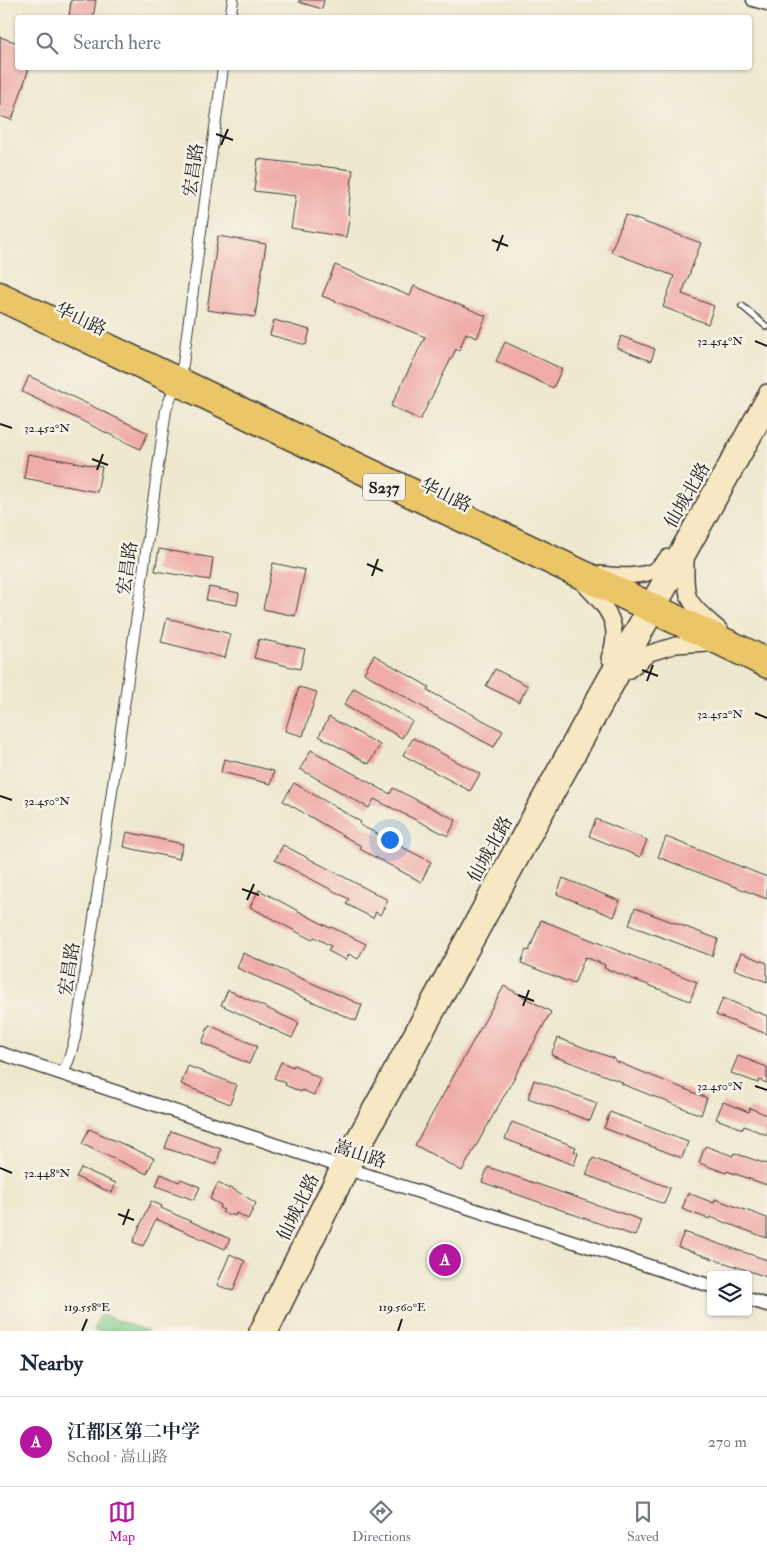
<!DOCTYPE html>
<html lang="en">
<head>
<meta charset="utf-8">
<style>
  body { margin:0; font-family:"IM FELL Double Pica","Noto Serif SC",serif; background:#f2f2f3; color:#1f2937 }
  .controls { position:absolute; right:15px; bottom:15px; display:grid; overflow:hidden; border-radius:5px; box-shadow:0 1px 4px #0004 }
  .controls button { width:45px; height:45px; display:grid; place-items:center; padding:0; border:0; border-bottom:1px solid #e0e1e3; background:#fff; color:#1f2937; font:25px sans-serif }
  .you { position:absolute; left:389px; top:839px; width:18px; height:18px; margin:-12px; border:4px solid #fff; border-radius:50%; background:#1a73e8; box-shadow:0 0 0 8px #1a73e833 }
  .badge { display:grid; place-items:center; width:32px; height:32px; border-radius:50%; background:#b5179e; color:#fff; font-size:16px; font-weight:700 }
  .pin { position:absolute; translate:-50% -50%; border:2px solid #fff; box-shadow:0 1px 5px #0006 }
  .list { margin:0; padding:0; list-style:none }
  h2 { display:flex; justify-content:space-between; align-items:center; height:65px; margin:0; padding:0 20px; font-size:21px }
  h2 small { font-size:16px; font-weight:400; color:#747a83 }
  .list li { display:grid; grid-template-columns:32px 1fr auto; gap:15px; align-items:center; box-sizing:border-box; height:90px; padding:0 20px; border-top:1px solid #e0e1e3 }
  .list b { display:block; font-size:19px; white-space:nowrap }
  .list p { margin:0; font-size:16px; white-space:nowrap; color:#747a83 }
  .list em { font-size:16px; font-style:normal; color:#747a83 }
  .icon { flex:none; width:28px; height:28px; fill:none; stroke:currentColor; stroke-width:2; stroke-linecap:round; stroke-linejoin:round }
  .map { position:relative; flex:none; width:767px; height:1331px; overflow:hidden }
  .search { position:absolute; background:#fff; box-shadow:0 1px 4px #0004; left:15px; right:15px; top:15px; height:55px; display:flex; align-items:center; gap:12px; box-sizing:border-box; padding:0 18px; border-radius:5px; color:#747a83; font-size:19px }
  .sheet { height:155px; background:#fff }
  nav { display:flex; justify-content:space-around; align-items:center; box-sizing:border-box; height:70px; border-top:1px solid #e0e1e3; background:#fff; font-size:14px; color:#747a83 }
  nav a { display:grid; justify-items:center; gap:2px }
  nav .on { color:#b5179e }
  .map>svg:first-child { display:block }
</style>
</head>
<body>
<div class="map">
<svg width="767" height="1331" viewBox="0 0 767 1331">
  <rect width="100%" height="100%" fill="#f7f3e8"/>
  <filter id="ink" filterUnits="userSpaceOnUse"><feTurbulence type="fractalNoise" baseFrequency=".02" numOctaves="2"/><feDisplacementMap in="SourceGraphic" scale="10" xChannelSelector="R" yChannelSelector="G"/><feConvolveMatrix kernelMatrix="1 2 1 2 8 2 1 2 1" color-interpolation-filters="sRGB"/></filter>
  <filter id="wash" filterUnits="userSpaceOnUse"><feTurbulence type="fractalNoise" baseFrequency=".0096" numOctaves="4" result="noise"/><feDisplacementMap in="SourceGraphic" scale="20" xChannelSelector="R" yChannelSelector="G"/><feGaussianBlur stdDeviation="1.12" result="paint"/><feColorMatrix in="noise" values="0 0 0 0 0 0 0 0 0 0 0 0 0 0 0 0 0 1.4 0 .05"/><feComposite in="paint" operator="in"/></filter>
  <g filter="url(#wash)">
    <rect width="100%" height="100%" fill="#eee8ce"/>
    <path fill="#7eca88" stroke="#4d7352" d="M100,1314L148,1331H94Z"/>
    <g id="blocks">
      <g fill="#f0ada8">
        <path d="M71,0H96L93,18H69Z"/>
        <path d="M299,0H324L322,9L299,2Z"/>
        <path d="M0,37L18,43V68H29L12,120L0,116Z"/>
        <path d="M258,159L353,170L348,214L350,215L346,237L291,228L296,196L254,191Z"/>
        <path d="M625,215L701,243L682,294L714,306L708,324L663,307L674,276L611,252Z"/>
        <path d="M218,236L266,244L255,317L207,310Z"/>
        <path d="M335,265L410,296L414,286L486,316L477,338L466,333L459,351L456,349L420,420L391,406L425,337L322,296Z"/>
        <path d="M274,320L310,330L306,345L270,335Z"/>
        <path d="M621,336L655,349L651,361L617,348Z"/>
        <path d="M505,342L562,369L553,388L496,361Z"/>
        <path d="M29,376L148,433L140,449L22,392Z"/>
        <path d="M28,454L102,467L97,492L24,478Z"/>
        <path d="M159,549L213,558L210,580L155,571Z"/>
        <path d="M273,563L305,570L295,616L263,609Z"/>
        <path d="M209,587L239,593L237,605L206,600Z"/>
        <path d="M167,618L231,634L225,658L161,642Z"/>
        <path d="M259,639L305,649L300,669L254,658Z"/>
        <path d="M374,655L429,687L427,690L503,731L494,747L427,711L428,710L364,673Z"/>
        <path d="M495,669L528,686L519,702L486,686Z"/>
        <path d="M299,687L317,692L303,736L285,731Z"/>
        <path d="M354,688L412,721L402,738L344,705Z"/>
        <path d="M329,717L380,745L369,764L319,736Z"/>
        <path d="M413,738L480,774L470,791L403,755Z"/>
        <path d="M311,750L390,794L393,788L456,820L448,836L374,799L369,808L300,769Z"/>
        <path d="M224,759L274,771L271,784L221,772Z"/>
        <path d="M294,783L361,822L360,825L431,862L421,882L360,849L361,846L283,801Z"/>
        <path d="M596,819L647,840L640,857L589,836Z"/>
        <path d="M127,832L183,844L179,859L124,847Z"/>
        <path d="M666,837L767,877V899L658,857Z"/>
        <path d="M283,845L388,900L380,915L376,912L373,918L346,904L349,899L275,860Z"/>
        <path d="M563,878L620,901L614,917L557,894Z"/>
        <path d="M259,890L330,928L331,927L366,944L358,959L349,954L346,960L328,951L331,946L314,937L312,940L250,907Z"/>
        <path d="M635,908L718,939L712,956L629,925Z"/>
        <path d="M541,920L697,982L690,1001L604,968L605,965L585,957L574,984L521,963L526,950L529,951Z"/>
        <path d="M243,953L362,1005L356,1021L237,968Z"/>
        <path d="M741,953L767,963V982L734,969Z"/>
        <path d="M504,986L551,1012L462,1171L415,1145Z"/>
        <path d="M228,990L299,1023L292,1038L221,1005Z"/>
        <path d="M723,998L767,1016V1034L716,1015Z"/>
        <path d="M209,1025L257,1046L249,1064L202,1043Z"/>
        <path d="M558,1038L615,1059V1061L707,1098L701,1115L622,1084V1082L551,1055Z"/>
        <path d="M738,1056L767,1067V1083L759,1080L758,1083L731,1073Z"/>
        <path d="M281,1062L293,1067L294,1065L321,1079L314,1095L302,1090L301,1092L285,1085L286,1083L274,1078Z"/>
        <path d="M188,1066L237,1085L230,1104L181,1084Z"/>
        <path d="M534,1080L597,1103L590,1121L528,1098Z"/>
        <path d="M723,1102L749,1112L750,1108L767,1115V1135L744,1126L743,1129L716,1119Z"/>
        <path d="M610,1112L688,1142L682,1158L604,1128Z"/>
        <path d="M512,1122L576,1147L574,1151L578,1153L574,1165L505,1139Z"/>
        <path d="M89,1129L154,1158L147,1174L82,1144Z"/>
        <path d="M171,1131L221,1149L216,1165L165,1148Z"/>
        <path d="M705,1146L733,1156L734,1153L767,1164V1185L727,1171L726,1173L699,1163Z"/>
        <path d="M593,1158L670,1188L664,1204L586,1175Z"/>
        <path d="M488,1167L641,1220L635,1236L482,1182Z"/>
        <path d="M81,1168L116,1183L112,1193L76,1177Z"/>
        <path d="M161,1174L179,1182L181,1179L200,1187L194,1200L156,1186Z"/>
        <path d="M218,1183L229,1189L230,1187L256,1203L248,1219L236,1213L235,1216L231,1214L230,1216L222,1212L224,1210L219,1208L221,1205L210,1199Z"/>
        <path d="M688,1193L714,1203L715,1199L767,1218V1238L710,1217L709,1219L682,1209Z"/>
        <path d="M151,1201L162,1206L161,1208L230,1239L225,1249L156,1219L143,1246L133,1242Z"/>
        <path d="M684,1232L767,1260V1277L678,1247Z"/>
        <path d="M230,1254L245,1261L233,1291L217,1285Z"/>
      </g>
    </g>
  </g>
  <g filter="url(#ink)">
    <use href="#blocks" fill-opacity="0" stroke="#3c3b37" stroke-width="1"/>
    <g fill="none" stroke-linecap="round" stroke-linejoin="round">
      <g stroke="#3c3b37" stroke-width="8">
        <path id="service" d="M742,306L767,327"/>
      </g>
      <g stroke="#3c3b37" stroke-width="12">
        <g id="minor">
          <path d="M230,18L233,0"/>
          <path d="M63,1074L69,1059L75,1038L94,918L166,410L183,364L223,68"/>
        </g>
      </g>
      <g stroke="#3c3b37" stroke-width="15">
        <g id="tertiary">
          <path d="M753,0L767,4"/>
          <path d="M0,1053L339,1166L711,1286"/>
          <path d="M748,1299L767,1305"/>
        </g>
      </g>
      <g stroke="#3c3b37" stroke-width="18">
        <g id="secondary">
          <path d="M686,559C686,571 685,584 688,595C691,607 711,622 720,630"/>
          <path d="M600,574C615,576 644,578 656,569C660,566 664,561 668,557"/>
          <path d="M583,583C606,608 623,622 609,658"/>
          <path d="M628,671L650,653L676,645L708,643"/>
          <path d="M257,1331L339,1166L594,698L767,392"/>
          <path d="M271,1331L351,1169L660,605L767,413"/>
        </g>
      </g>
      <g stroke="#3c3b37" stroke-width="19">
        <g id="primary">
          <path d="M0,290L767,656"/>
          <path d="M0,303L767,670"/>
        </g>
      </g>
      <use href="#service" stroke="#fff" stroke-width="5"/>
      <use href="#minor" stroke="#fff" stroke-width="10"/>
      <use href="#tertiary" stroke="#fff" stroke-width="12"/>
      <use href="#secondary" stroke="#f7e8c3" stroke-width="15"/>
      <use href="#primary" stroke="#ebc669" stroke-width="16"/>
    </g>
  </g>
  <path fill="none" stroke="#1c1c1c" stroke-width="2" d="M216,134L233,140M221,145L228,129M492,240L508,246M497,251L503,235M755,341L767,346M0,424L12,428M92,459L108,465M97,470L103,454M367,564L383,571M372,576L378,559M642,670L658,676M647,681L653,665M755,713L767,718M0,796L12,800M242,889L259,895M247,900L254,884M518,995L534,1001M523,1006L529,990M755,1086L767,1090M0,1168L12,1173M118,1214L134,1220M123,1225L129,1209M82,1331L87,1319M398,1331L402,1319"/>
  <g text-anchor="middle" stroke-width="5" stroke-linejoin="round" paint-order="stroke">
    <rect fill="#f7f3e8" stroke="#5e5c59" stroke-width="1" x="363" y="473.5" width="42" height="27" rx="4"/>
    <g font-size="16" font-weight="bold" fill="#1c1c1c">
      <text x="384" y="493">S237</text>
    </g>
    <g font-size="18" fill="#1c1c1c" stroke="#f7f3e8">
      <text transform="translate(193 170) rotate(-82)" y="6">宏昌路</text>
      <text transform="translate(81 319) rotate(25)" y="6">华山路</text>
      <text transform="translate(446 495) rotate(26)" y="6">华山路</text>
      <text transform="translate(687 495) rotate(-60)" y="6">仙城北路</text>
      <text transform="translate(127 568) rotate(-82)" y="6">宏昌路</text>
      <text transform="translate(490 849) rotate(-61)" y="6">仙城北路</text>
      <text transform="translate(69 969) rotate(-81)" y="6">宏昌路</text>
      <text transform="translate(360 1154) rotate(18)" y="6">嵩山路</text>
      <text transform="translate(298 1207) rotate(-64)" y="6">仙城北路</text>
    </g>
  </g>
  <g font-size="12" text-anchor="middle" fill="#1c1c1c" stroke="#f7f3e8" stroke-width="5" stroke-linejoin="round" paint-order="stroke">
    <text x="720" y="345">32.454°N</text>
    <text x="47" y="432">32.452°N</text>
    <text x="720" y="718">32.452°N</text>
    <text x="47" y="805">32.450°N</text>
    <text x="720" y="1090">32.450°N</text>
    <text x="47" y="1177">32.448°N</text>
    <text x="87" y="1311">119.558°E</text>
    <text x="402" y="1311">119.560°E</text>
  </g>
</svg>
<div class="controls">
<button><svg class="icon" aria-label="layers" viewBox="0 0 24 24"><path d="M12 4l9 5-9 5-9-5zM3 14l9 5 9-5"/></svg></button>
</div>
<div class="you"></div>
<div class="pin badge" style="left:445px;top:1260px">A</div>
<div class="search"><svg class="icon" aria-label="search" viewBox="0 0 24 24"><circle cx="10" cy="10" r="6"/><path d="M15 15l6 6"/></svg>Search here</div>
</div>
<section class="sheet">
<h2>Nearby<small></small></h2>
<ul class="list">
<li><span class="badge">A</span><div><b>江都区第二中学</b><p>School · 嵩山路</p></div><em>270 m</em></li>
</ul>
</section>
<nav>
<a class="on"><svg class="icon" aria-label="map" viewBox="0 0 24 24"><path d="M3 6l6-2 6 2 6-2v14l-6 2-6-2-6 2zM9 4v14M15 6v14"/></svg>Map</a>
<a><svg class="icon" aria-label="directions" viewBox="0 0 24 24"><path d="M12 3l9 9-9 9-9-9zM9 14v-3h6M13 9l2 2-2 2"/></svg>Directions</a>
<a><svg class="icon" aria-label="saved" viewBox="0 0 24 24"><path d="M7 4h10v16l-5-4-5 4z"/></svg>Saved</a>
</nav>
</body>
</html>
